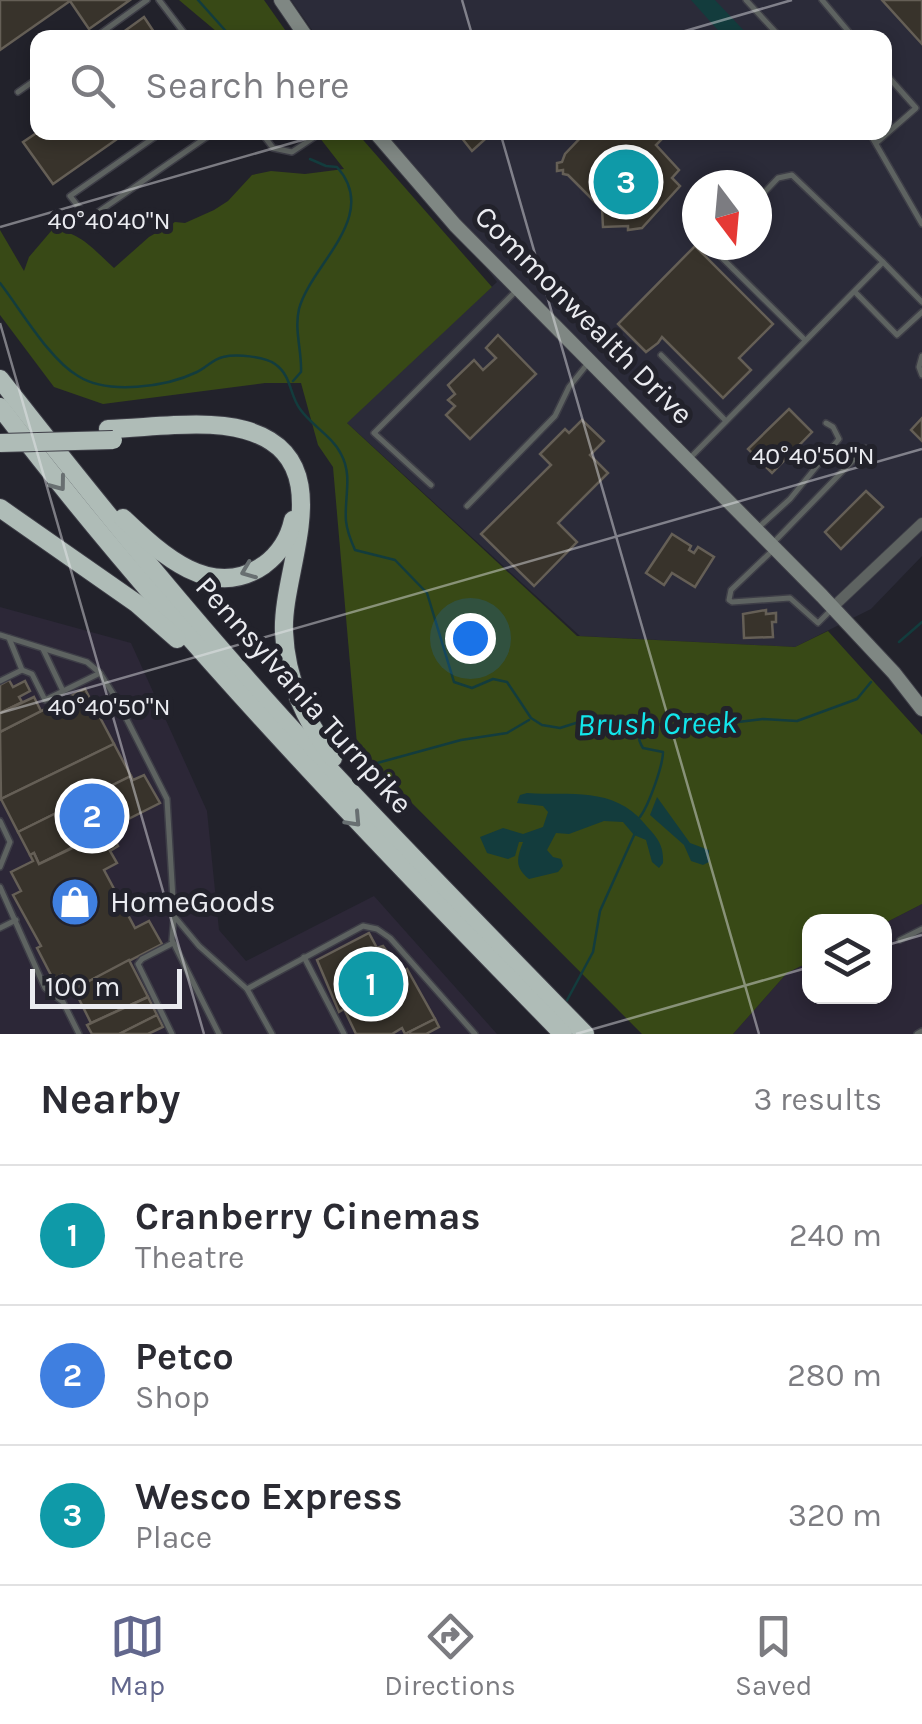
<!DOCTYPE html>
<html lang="en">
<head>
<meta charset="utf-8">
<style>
  body { margin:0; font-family:Karla,sans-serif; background:#f7f7f7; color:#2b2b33 }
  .controls { position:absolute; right:30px; bottom:30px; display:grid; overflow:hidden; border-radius:20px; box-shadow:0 5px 15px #0003 }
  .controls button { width:90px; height:90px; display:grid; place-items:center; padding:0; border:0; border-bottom:2px solid #e1e1e2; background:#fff; color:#2b2b33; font:50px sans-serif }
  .compass { position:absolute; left:682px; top:170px; width:90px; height:90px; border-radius:50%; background:#fff; box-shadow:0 5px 15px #0003; rotate:164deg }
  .scale { position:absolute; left:30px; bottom:25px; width:152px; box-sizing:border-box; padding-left:10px; border:5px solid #eaebf0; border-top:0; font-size:28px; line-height:35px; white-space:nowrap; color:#eaebf0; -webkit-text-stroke:8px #22222b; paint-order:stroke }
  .you { position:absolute; left:470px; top:638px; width:35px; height:35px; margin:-25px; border:8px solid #fff; border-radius:50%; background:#1a73e8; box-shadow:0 0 0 15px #1a73e833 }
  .badge { display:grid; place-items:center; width:65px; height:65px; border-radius:50%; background:#62678d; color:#fff; font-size:32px; font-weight:700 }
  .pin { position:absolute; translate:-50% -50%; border:5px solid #fff; box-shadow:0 2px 10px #0006 }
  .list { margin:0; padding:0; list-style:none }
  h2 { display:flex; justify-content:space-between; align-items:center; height:130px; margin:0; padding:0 40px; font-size:42px }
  h2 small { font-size:32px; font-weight:400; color:#7c7c81 }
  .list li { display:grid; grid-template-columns:65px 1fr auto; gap:30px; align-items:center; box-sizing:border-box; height:140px; padding:0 40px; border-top:2px solid #e1e1e2 }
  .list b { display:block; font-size:38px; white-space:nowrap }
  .list p { margin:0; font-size:32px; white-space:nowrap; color:#7c7c81 }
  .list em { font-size:32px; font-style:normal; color:#7c7c81 }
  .icon { flex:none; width:55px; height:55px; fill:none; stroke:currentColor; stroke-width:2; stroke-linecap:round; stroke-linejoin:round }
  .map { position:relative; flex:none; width:922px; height:1034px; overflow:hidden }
  .search { position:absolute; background:#fff; box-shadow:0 5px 15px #0003; left:30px; right:30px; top:30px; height:110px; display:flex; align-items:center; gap:25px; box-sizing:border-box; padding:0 35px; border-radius:20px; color:#7c7c81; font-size:38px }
  .sheet { height:550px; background:#fff }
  nav { display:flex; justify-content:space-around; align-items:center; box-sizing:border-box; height:140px; border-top:2px solid #e1e1e2; background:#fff; font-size:28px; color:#7c7c81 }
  nav a { display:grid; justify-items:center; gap:5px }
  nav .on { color:#62678d }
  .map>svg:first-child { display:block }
</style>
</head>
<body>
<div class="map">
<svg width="922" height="1034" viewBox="0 0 922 1034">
  <rect width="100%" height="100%" fill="#22222b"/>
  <g fill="#2c2737">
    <path d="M0,607L131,643L207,811L219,930L246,961L374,896L497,1034H0Z"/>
    <path d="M922,904V1034H733L787,973L809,962L810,996H884L885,923Z"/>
  </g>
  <path fill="#2b2b39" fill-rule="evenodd" d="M291,0H922V556L871,609L795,647L580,636L346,422L497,282L384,133L884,132V38L317,37ZM697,185H757V245H697Z"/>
  <g fill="#384916">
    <path d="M179,0H264L290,37H223Z"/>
    <path d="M316,133H357L492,287L347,423L577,636L795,647L828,631L922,735V904L885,923L810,922L809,962L787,973L733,1034H642L397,788L358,756L333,467L318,445L301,383H265L103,404L54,387L0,315V230L24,271L29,257L52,230C79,230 95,251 114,268L149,237L175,222L185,223L214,210L228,201L252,175L271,171L305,174L344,169Z"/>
  </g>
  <g fill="#133c3d">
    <path d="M691,0H715L750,37H724Z"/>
    <path d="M527,793C570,796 613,786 644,823C656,837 664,843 663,863L659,868L652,862L646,840L634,835L623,822L604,821L569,834L556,833L547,850L553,857L561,859L563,866L558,872L529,879C514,867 517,858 523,842H519L515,856L508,859L487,853L480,837L503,828L523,834L543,827L548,812L543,806L517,803L520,795Z"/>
    <path d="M657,797L690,843L709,850V862L703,865L691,861L684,845L650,815Z"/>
  </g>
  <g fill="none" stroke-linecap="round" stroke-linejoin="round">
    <g stroke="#133c3d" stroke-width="2.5">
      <path d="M198,0L232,38"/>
      <path d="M292,132L293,133"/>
      <path d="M0,283C21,310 49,359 78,376C108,395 166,387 197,372C206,368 213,359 223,357C236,354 264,356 275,364C292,376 289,394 300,409C311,425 333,437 341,454C353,476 344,498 346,521C347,531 351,541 355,550L395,560L427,593L454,682L472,688L493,679L507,682L531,718L542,725L560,728L579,722L705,726L763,719L797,721L857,699L871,682"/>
      <path d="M293,381L301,372C302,351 294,330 299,309C311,264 381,216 337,167L326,166L310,159"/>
      <path d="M899,642L922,622"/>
      <path d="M370,765L461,740L507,733L529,720"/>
      <path d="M640,817C649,805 663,765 663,752L643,748C637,738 638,734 642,723"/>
      <path d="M565,1004L593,952L600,911L635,833"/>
    </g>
  </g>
  <g fill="#38332b" stroke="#655f56" stroke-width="2.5">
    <path d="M0,0H130L89,29L70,1L0,50Z"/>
    <path d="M882,0H922V44Z"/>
    <path d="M144,17L158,38H115Z"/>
    <path d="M38,132H127L53,184L23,142Z"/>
    <path d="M457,132H493L472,151Z"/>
    <path d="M586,132H656L662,139L656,145L679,170L672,178L680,186L642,228L628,230V226L603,227L602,209L568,175L563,174V170L557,171V163L562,162L565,154Z"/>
    <path d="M695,246L773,324L739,358L751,370L723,398L662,337L658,343L646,352L618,324Z"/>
    <path d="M498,335L536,374L470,439L446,415L455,406L448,400L455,394L448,385L474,360L483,370L496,358L486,348Z"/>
    <path d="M789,409L812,432L772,473L748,449Z"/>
    <path d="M922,418V441L911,430Z"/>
    <path d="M582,420L604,441L590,455L608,473L558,523L577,542L534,586L481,534L551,465L540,454L565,429L569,433Z"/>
    <path d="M866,491L883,507L841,549L825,532Z"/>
    <path d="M672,534L691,546L689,550L694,553L698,547L714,557L695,587L672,573L664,585L646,573Z"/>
    <path d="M766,610V614L776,613V622H772L773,637L744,638L743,614Z"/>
    <path d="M9,680L13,687L25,681L30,691L19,697L22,702L0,713V685Z"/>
    <path d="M85,689L114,744L1,799L0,732Z"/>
    <path d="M34,697L41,711L0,732V713Z"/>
    <path d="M114,744L131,776L18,832L1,799Z"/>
    <path d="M144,775L160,803L39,864L34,853L30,855L18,832L131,776L133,780Z"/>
    <path d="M110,830L118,846L110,851L117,863L104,870L135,928L149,921L162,944L70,991L62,975L53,979L37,948L41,946L13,895L21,891L11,872L33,861L30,855L34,853L39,864Z"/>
    <path d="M369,933L377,948L383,946L402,972L407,969L435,1019L405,1034L402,1028L392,1034H356L344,1009L339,1012L317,960Z"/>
    <path d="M129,960L148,997L91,1023L74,989Z"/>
    <path d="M148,997L157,1015L119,1034H92L87,1025Z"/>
    <path d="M157,1015L163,1027L148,1034H119Z"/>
    <path d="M435,1019L439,1027L426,1034H411L409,1032Z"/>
  </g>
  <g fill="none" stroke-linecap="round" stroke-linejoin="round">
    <g stroke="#3e3e47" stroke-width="8">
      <g id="lane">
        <path d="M159,0L188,38"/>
        <path d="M746,0L781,38"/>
        <path d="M822,0L854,38"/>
        <path d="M94,38L147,0"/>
        <path d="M18,92L38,78"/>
        <path d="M162,132L70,196L88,219L214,132"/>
        <path d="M261,132L273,148L292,152L322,132"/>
        <path d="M869,132L922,224"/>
        <path d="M876,143L916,108L884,72"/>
        <path d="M714,245L712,248L805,340"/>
        <path d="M883,262L922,302"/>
        <path d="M855,292L897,335L922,312"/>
        <path d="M661,355L726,421"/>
        <path d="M922,356L919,367L922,375"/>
        <path d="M691,457L883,262L792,175L778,178L757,200"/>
        <path d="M431,485L374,433L517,290"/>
        <path d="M467,506L555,416L569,387L589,362"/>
        <path d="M759,527L790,499L839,439L833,427L826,423"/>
        <path d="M774,542L865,448"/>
        <path d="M773,550L731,590L729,600L732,602L790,598L818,623L832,609"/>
        <path d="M0,635L87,662L100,673L117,700L167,799L174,916L172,940L219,1034"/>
        <path d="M9,638L22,670"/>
        <path d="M43,649L63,691"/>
        <path d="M0,681L22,670L32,674L45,700L100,673"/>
        <path d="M0,821L10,842L0,867"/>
        <path d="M0,887L45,988L63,1002L79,1034"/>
        <path d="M174,916L199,946L247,989L272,1034"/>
        <path d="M0,928L16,920"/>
        <path d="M900,940L922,929"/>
        <path d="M304,957L344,1034"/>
        <path d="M247,989L363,926L377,929L390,938L475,1034"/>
        <path d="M172,1034L138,964L142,959L173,943"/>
        <path d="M917,1034L922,1031"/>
      </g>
    </g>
    <g stroke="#3e3e47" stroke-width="12">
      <path id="street" d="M833,607L922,523"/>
    </g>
    <g stroke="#3e3e47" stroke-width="16">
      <g id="secondary">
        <path d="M281,0L307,38"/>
        <path d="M375,132L455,225L822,596L894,673L922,709"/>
      </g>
    </g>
    <g stroke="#3e3e47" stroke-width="20">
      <g id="highway">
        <path d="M0,379C101,508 205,636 317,756C405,850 495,942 585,1034"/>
        <path d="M0,407C170,631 367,833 563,1034"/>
        <path d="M108,429C149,428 206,419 245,430C344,458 281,567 284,632C286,680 305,720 333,758"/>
        <path d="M0,508L136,603L177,639"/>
        <path d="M123,518C160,553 211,602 264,565C279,554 289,539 293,520"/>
      </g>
    </g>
    <use href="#lane" stroke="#5e6361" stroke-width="5"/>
    <use href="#street" stroke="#5e6361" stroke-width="10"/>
    <use href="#secondary" stroke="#7f8783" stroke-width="14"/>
    <use href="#highway" stroke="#afbcb7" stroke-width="18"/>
    <g stroke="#3e3e47" stroke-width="20" stroke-linecap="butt">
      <path id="highway-bridge" d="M0,443L113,440"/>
    </g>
    <use href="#highway-bridge" stroke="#afbcb7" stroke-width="18"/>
  </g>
  <defs><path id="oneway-chevron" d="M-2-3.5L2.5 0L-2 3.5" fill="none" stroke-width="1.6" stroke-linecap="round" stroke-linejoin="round" transform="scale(2.5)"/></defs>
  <g stroke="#686f71">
    <use href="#oneway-chevron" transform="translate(59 484) rotate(53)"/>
    <use href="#oneway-chevron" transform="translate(248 571) rotate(158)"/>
    <use href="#oneway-chevron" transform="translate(354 820) rotate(47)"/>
  </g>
  <path fill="none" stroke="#eaebf0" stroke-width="2.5" stroke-opacity="0.45" d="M462,0L473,38M661,38L792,0M500,132L759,1034M0,227L330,132M0,323L204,1034M0,713L922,449M884,946L922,935M576,1034L810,967"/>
  <defs>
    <g id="shop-disc" transform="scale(2.5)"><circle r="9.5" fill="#3f7fe0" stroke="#22222b"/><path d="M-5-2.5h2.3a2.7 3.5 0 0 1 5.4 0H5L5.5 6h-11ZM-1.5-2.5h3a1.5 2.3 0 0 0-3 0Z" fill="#fff"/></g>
  </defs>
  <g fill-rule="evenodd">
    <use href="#shop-disc" x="75" y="902"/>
  </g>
  <g text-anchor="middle" stroke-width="10" stroke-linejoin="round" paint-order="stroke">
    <g font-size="30" fill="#eaebf0" stroke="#22222b">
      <text transform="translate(584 315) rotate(45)" y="10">Commonwealth Drive</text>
      <text transform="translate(304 695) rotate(48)" y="10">Pennsylvania Turnpike</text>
    </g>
    <g font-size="30" fill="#eaebf0" stroke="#22222b" text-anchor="start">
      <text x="110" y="912">HomeGoods</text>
    </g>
    <g font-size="32" font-style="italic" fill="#12e6ec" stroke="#22222b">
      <text transform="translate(657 723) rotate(-1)" y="11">Brush Creek</text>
    </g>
  </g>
  <g font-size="25" text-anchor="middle" fill="#eaebf0" stroke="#22222b" stroke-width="10" stroke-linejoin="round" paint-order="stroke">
    <text x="109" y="229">40°40'40"N</text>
    <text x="813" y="464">40°40'50"N</text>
    <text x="109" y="715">40°40'50"N</text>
  </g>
</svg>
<div class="controls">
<button><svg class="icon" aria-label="layers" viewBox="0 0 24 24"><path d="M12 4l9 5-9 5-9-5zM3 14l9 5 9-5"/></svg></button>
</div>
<svg class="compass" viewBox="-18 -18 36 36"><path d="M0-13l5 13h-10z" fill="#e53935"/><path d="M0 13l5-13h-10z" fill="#7c7c81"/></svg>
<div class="scale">100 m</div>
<div class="you"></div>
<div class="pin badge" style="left:371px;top:984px;background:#0f9aa8">1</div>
<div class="pin badge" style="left:92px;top:816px;background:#3f7fe0">2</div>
<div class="pin badge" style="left:626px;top:182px;background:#0f9aa8">3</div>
<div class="search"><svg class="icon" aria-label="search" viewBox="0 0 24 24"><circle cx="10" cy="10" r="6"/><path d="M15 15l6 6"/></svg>Search here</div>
</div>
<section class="sheet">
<h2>Nearby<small>3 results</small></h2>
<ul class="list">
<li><span class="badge" style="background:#0f9aa8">1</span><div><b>Cranberry Cinemas</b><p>Theatre</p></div><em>240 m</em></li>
<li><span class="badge" style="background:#3f7fe0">2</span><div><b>Petco</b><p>Shop</p></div><em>280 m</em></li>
<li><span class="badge" style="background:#0f9aa8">3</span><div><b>Wesco Express</b><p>Place</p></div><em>320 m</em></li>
</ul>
</section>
<nav>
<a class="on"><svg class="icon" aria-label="map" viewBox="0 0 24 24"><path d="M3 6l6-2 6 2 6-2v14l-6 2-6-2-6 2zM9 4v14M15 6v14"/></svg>Map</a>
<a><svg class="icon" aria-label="directions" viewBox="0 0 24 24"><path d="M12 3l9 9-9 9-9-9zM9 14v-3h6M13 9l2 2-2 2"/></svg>Directions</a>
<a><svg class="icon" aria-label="saved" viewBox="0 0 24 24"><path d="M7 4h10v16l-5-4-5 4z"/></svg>Saved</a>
</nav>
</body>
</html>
